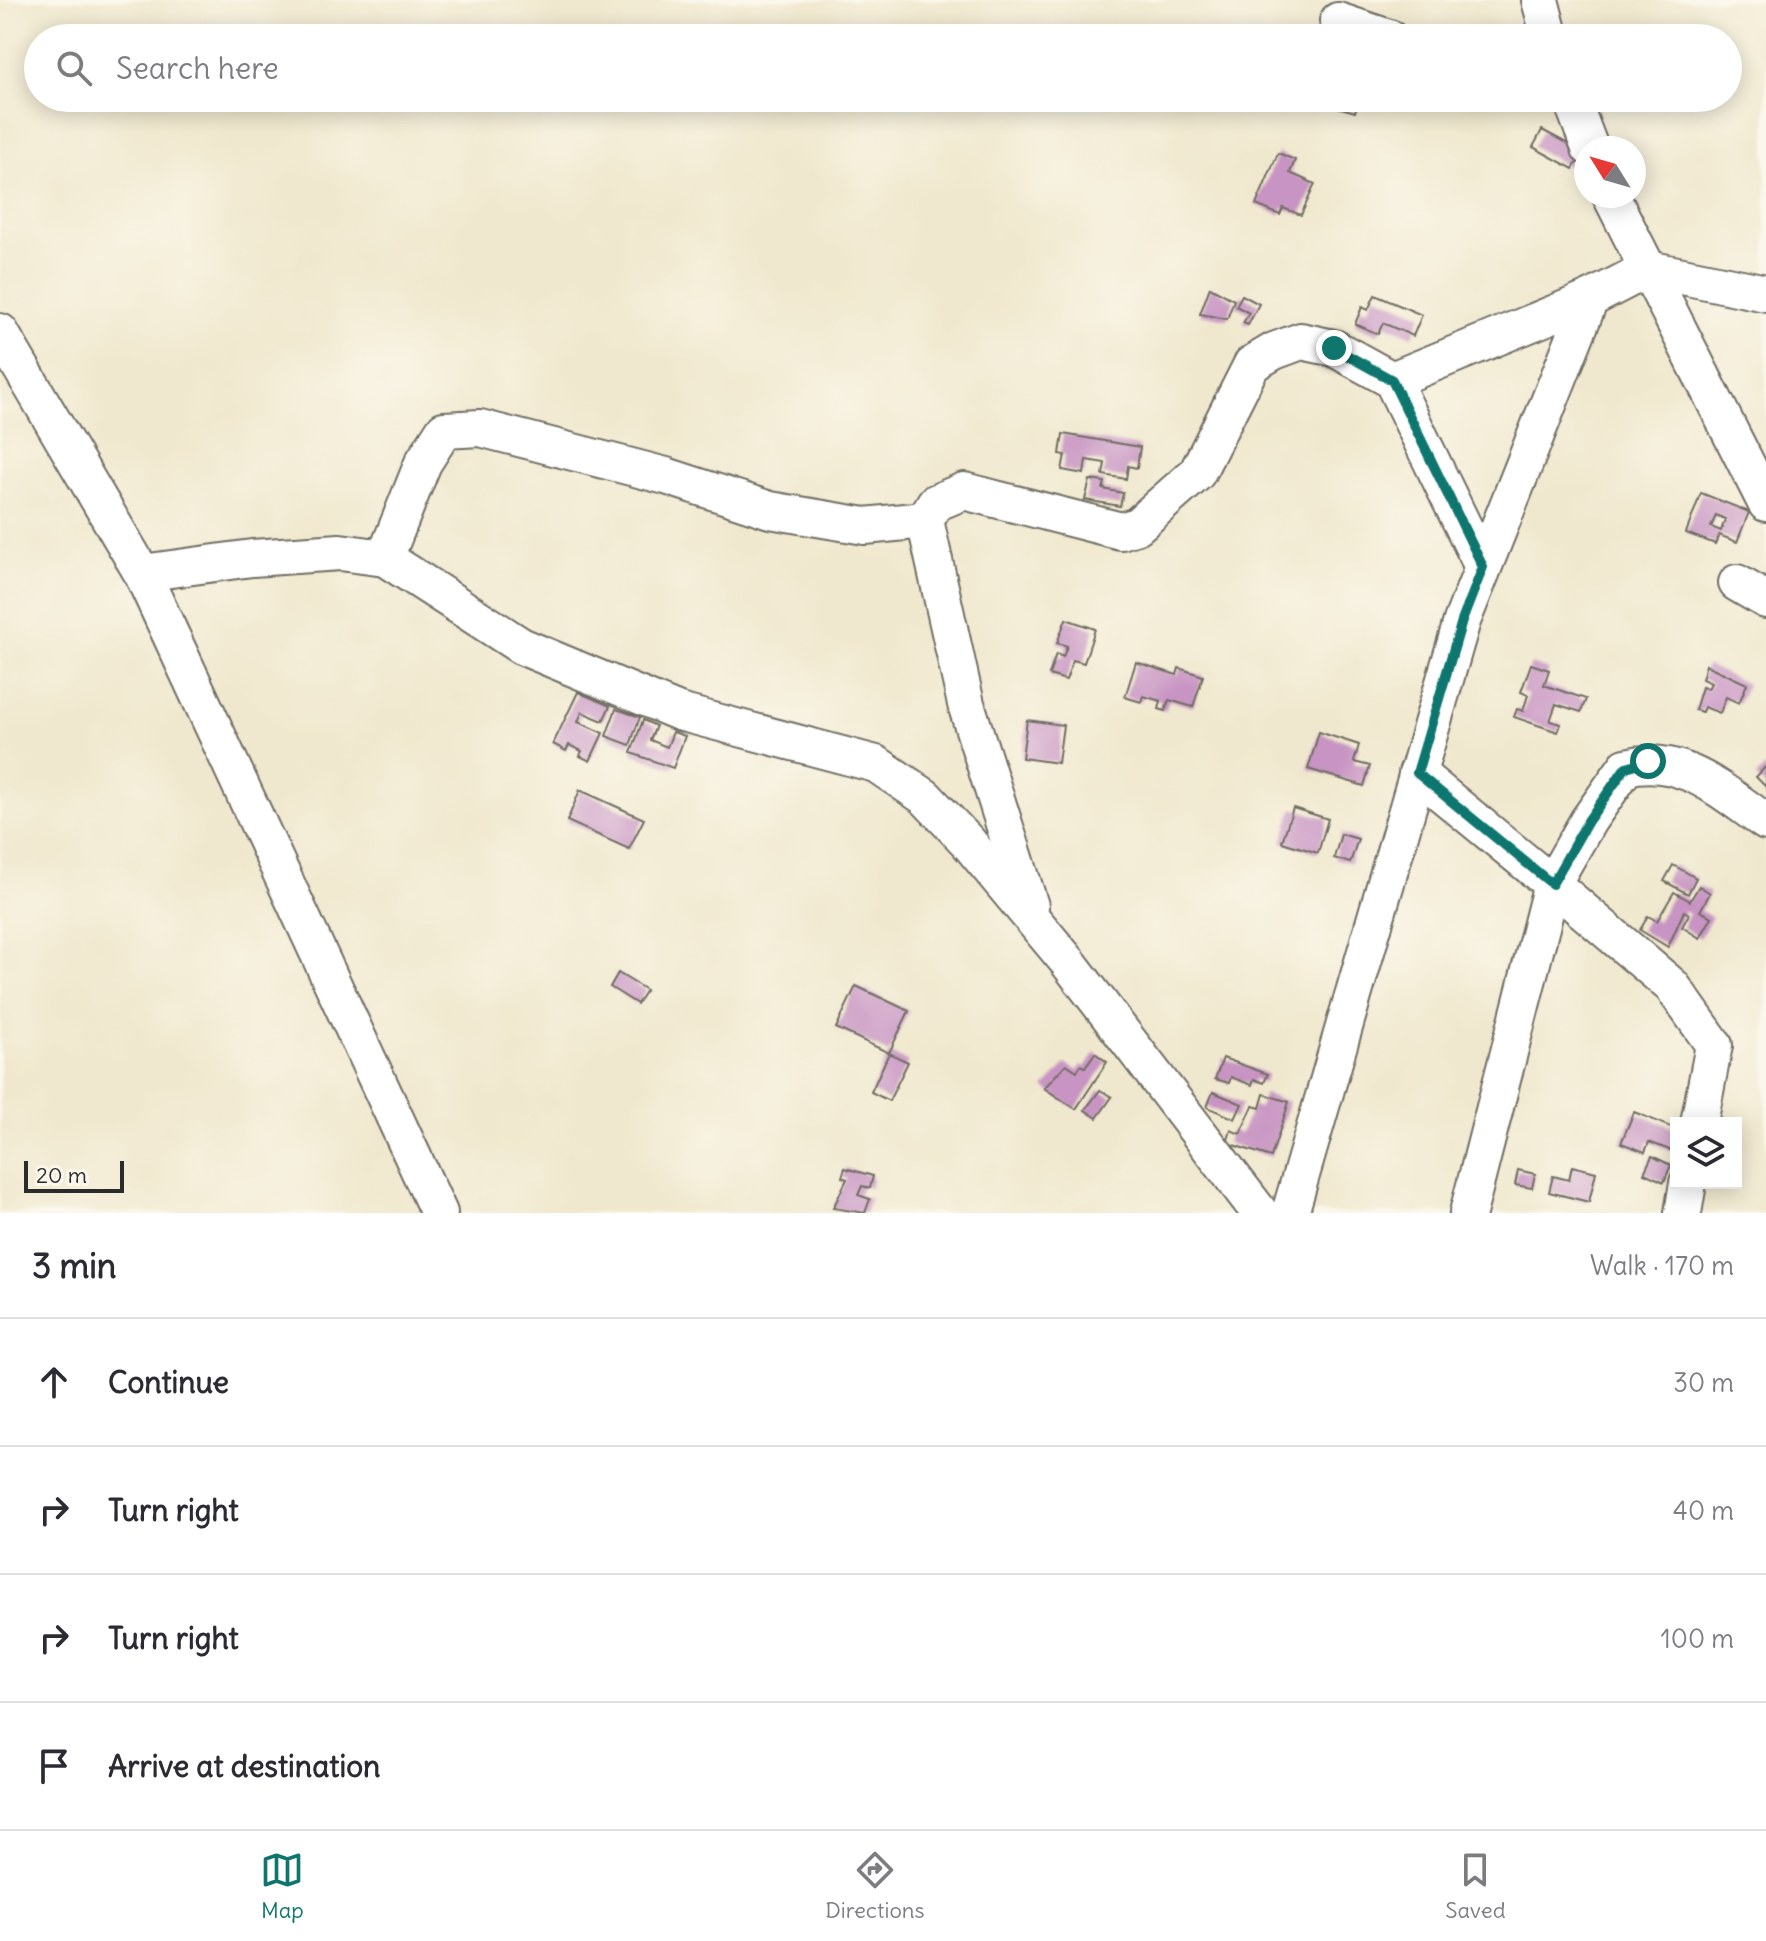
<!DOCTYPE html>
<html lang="en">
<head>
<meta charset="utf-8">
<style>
  body { margin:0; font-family:Delius,sans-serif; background:#f7f7f7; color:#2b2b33 }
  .controls { position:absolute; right:24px; bottom:24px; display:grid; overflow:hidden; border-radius:0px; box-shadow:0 4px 20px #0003 }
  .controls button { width:72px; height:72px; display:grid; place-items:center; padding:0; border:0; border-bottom:2px solid #e1e1e2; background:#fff; color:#2b2b33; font:40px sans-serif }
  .compass { position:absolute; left:1574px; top:136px; width:72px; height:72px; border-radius:50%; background:#fff; box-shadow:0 4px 20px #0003; rotate:307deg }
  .scale { position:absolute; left:24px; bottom:20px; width:100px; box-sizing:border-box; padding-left:8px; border:4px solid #2b2b2b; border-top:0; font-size:22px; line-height:28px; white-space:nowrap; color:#2b2b2b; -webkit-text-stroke:6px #fbf7ec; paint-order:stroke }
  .stop { position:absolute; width:24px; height:24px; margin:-18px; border:6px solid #0f766e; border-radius:50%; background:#fff }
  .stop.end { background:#0f766e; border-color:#fff; box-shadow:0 2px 8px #0008 }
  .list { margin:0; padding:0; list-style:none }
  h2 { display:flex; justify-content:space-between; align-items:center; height:104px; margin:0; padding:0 32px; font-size:34px }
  h2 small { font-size:26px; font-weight:400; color:#7c7c81 }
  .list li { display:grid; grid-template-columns:52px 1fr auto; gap:24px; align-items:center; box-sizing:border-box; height:128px; padding:0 32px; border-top:2px solid #e1e1e2 }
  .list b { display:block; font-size:30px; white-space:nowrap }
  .list em { font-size:26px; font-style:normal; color:#7c7c81 }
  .icon { flex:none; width:44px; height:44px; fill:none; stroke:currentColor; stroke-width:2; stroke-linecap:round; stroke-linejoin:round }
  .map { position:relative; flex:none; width:1766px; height:1213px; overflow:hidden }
  .search { position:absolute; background:#fff; box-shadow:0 4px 20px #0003; left:24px; right:24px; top:24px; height:88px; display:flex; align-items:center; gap:20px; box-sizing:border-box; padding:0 28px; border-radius:44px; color:#7c7c81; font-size:30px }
  .sheet { height:616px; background:#fff }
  nav { display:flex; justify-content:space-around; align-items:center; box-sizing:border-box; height:112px; border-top:2px solid #e1e1e2; background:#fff; font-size:22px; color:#7c7c81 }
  nav a { display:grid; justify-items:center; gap:4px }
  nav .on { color:#0f766e }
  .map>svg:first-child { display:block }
</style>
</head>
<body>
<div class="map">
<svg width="1766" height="1213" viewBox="0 0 1766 1213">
  <rect width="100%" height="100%" fill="#fbf7ec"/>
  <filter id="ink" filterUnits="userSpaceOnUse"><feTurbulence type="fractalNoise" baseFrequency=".0125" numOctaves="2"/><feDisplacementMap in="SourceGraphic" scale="16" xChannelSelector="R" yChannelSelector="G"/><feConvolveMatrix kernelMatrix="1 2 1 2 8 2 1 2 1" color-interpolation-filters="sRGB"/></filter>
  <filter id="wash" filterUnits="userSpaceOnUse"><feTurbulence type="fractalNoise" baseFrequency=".006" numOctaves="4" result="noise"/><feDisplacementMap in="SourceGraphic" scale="32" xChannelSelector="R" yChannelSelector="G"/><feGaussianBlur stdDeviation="1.8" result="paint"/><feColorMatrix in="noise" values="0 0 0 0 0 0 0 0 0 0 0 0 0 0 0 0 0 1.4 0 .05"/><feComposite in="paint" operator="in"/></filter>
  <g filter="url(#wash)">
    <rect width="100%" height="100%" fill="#f0e8ce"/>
    <g id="blocks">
      <g fill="#c894c3" fill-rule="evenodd">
        <path d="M1329,98H1359L1355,112L1327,104Z"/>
        <path d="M1542,130L1583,152L1573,169L1533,147Z"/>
        <path d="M1278,153L1295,160L1290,173L1315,184L1301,215L1283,208L1280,215L1256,205Z"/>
        <path d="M1210,287L1234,300L1227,319L1200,314Z"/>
        <path d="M1242,295L1259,304L1248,325L1243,323L1249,313L1236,306Z"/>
        <path d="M1375,295L1422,315L1413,336L1383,323L1378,334L1355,324L1362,307L1368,310Z"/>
        <path d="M1063,434L1140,447L1137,468L1128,466L1126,479L1103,475L1105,463L1086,460L1084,474L1062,470L1065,455L1060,454Z"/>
        <path d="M1090,480L1105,482L1103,489L1123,493L1120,506L1085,500Z"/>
        <path d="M1701,493L1749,512L1737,542L1719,535L1715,544L1686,533ZM1716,515L1725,519L1721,531L1711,527Z"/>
        <path d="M1066,619L1095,629L1084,663L1073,660L1066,680L1049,675L1056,654L1063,657L1067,646L1057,643Z"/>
        <path d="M1136,662L1177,675L1179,668L1203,676L1193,707L1169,700L1165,711L1159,709L1161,701L1143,696L1141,702L1125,697Z"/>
        <path d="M1531,664L1549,670L1544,685L1586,699L1581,712L1556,704L1550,721L1561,724L1558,732L1514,717L1517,709L1523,711L1528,695L1521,692Z"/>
        <path d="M1706,665L1747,684L1739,703L1726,697L1720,713L1704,707L1702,712L1695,710L1702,687L1708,689L1711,683L1702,679Z"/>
        <path d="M578,692L610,706L603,721L582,712L578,722L603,733L590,761L580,756L582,751L569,745L566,751L553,744Z"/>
        <path d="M616,709L640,717L630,745L606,736Z"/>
        <path d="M643,720L656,726L650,740L667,747L673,732L685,736L673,768L631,753Z"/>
        <path d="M1027,720L1063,725L1058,763L1022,758Z"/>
        <path d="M1319,732L1359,745L1354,762L1370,766L1364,786L1308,769Z"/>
        <path d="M1766,766V787L1756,777Z"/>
        <path d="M580,790L644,819L629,849L567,821Z"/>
        <path d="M1293,808L1328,819L1318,853L1282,842Z"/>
        <path d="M1341,834L1358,839L1350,863L1334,858Z"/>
        <path d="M1673,865L1696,878L1688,894L1664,881Z"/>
        <path d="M1699,886L1710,893L1700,911L1712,917L1700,938L1682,927L1689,914L1684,911L1668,947L1640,930L1648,916L1657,921L1674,892L1690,901Z"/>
        <path d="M618,973L646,990L637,1004L610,987Z"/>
        <path d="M856,986L909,1011L889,1053L836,1028Z"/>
        <path d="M889,1053L908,1062L889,1101L871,1092Z"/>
        <path d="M1095,1053L1107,1062L1076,1109L1044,1088L1066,1064L1077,1071L1081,1065L1085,1067Z"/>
        <path d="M1223,1058L1268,1074L1264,1083L1254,1079L1252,1085L1231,1077L1229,1083L1215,1079Z"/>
        <path d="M1100,1090L1112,1097L1097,1118L1085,1110Z"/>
        <path d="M1213,1092L1242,1104L1235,1119L1207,1107Z"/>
        <path d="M1264,1094L1289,1102L1271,1157L1227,1143L1231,1130L1240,1134L1253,1106L1260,1108Z"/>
        <path d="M1634,1112L1676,1129L1672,1151L1649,1142L1645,1152L1621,1143Z"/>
        <path d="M1652,1156L1671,1165L1664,1182L1644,1173Z"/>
        <path d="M1572,1166L1596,1172L1589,1202L1549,1192L1553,1176L1569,1180Z"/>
        <path d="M845,1168L873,1176L870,1188L862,1186L858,1195L870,1199L865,1213L833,1208L847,1179L842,1177Z"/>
        <path d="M1518,1170L1535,1174L1532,1188L1515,1185Z"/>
      </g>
    </g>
  </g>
  <g filter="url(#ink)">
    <use href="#blocks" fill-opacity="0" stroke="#706d64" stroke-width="2"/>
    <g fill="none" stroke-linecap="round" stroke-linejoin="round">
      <g stroke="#706d64" stroke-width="40">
        <g id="minor">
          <path d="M1540,0L1550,38"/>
          <path d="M1338,21L1389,38"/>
          <path d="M1571,98L1590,148"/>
          <path d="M1611,196L1766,503"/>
          <path d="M0,332L142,573L439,1213"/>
          <path d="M385,558L423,463L444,430L480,428L666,476L770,510L865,526L925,520"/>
          <path d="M1483,567L1392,380L1590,299"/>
          <path d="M142,573L252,558L340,552L385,558L521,646L679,712L876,764L925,797L968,842L1068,962L1260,1213"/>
          <path d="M1737,583L1766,600"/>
          <path d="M1417,773L1552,884L1468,1213"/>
          <path d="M1030,906L966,704L925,520L935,503L964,491L1121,531L1137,526L1197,473L1252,364L1274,351L1301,341L1334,348L1392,380"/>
          <path d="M1699,1123L1714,1045L1672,986L1552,884L1588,821L1626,767C1682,753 1722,792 1766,822"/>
          <path d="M1290,1213L1462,621L1590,299L1648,269L1766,293"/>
          <path d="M1683,1213L1688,1183"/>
        </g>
      </g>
      <use href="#minor" stroke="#fff" stroke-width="36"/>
    </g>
  </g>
  <g fill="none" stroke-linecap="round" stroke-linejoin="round" filter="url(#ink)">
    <path stroke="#0f766e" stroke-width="10" d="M1334,348L1392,380L1483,567L1462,621L1417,773L1552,884L1588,821L1626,767L1648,761"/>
  </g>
</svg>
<div class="controls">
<button><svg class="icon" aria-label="layers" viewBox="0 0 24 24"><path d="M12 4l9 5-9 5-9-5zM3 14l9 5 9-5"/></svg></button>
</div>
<svg class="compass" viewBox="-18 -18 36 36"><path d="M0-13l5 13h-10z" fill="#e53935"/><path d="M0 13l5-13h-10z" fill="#7c7c81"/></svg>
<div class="scale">20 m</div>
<div class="stop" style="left:1648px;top:761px"></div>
<div class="stop end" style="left:1334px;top:348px"></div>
<div class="search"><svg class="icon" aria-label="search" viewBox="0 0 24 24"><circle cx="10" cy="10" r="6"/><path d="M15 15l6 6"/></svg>Search here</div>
</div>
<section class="sheet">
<h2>3 min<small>Walk · 170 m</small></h2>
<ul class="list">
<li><svg class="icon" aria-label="ahead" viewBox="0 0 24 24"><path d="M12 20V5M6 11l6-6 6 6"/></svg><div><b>Continue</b></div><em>30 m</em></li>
<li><svg class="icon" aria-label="right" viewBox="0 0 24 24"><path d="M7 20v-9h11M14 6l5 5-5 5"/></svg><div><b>Turn right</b></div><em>40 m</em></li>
<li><svg class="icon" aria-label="right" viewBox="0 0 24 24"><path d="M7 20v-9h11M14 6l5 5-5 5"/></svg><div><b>Turn right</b></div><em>100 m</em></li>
<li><svg class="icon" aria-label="arrive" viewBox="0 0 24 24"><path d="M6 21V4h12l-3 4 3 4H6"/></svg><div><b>Arrive at destination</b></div></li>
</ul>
</section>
<nav>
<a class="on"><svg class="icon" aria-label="map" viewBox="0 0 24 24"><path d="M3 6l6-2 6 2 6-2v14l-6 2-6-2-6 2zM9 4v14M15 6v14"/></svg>Map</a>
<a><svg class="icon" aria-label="directions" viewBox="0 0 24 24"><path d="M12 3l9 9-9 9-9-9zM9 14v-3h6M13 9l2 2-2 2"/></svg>Directions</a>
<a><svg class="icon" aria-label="saved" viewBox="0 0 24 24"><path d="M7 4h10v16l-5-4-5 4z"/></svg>Saved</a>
</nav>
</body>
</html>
